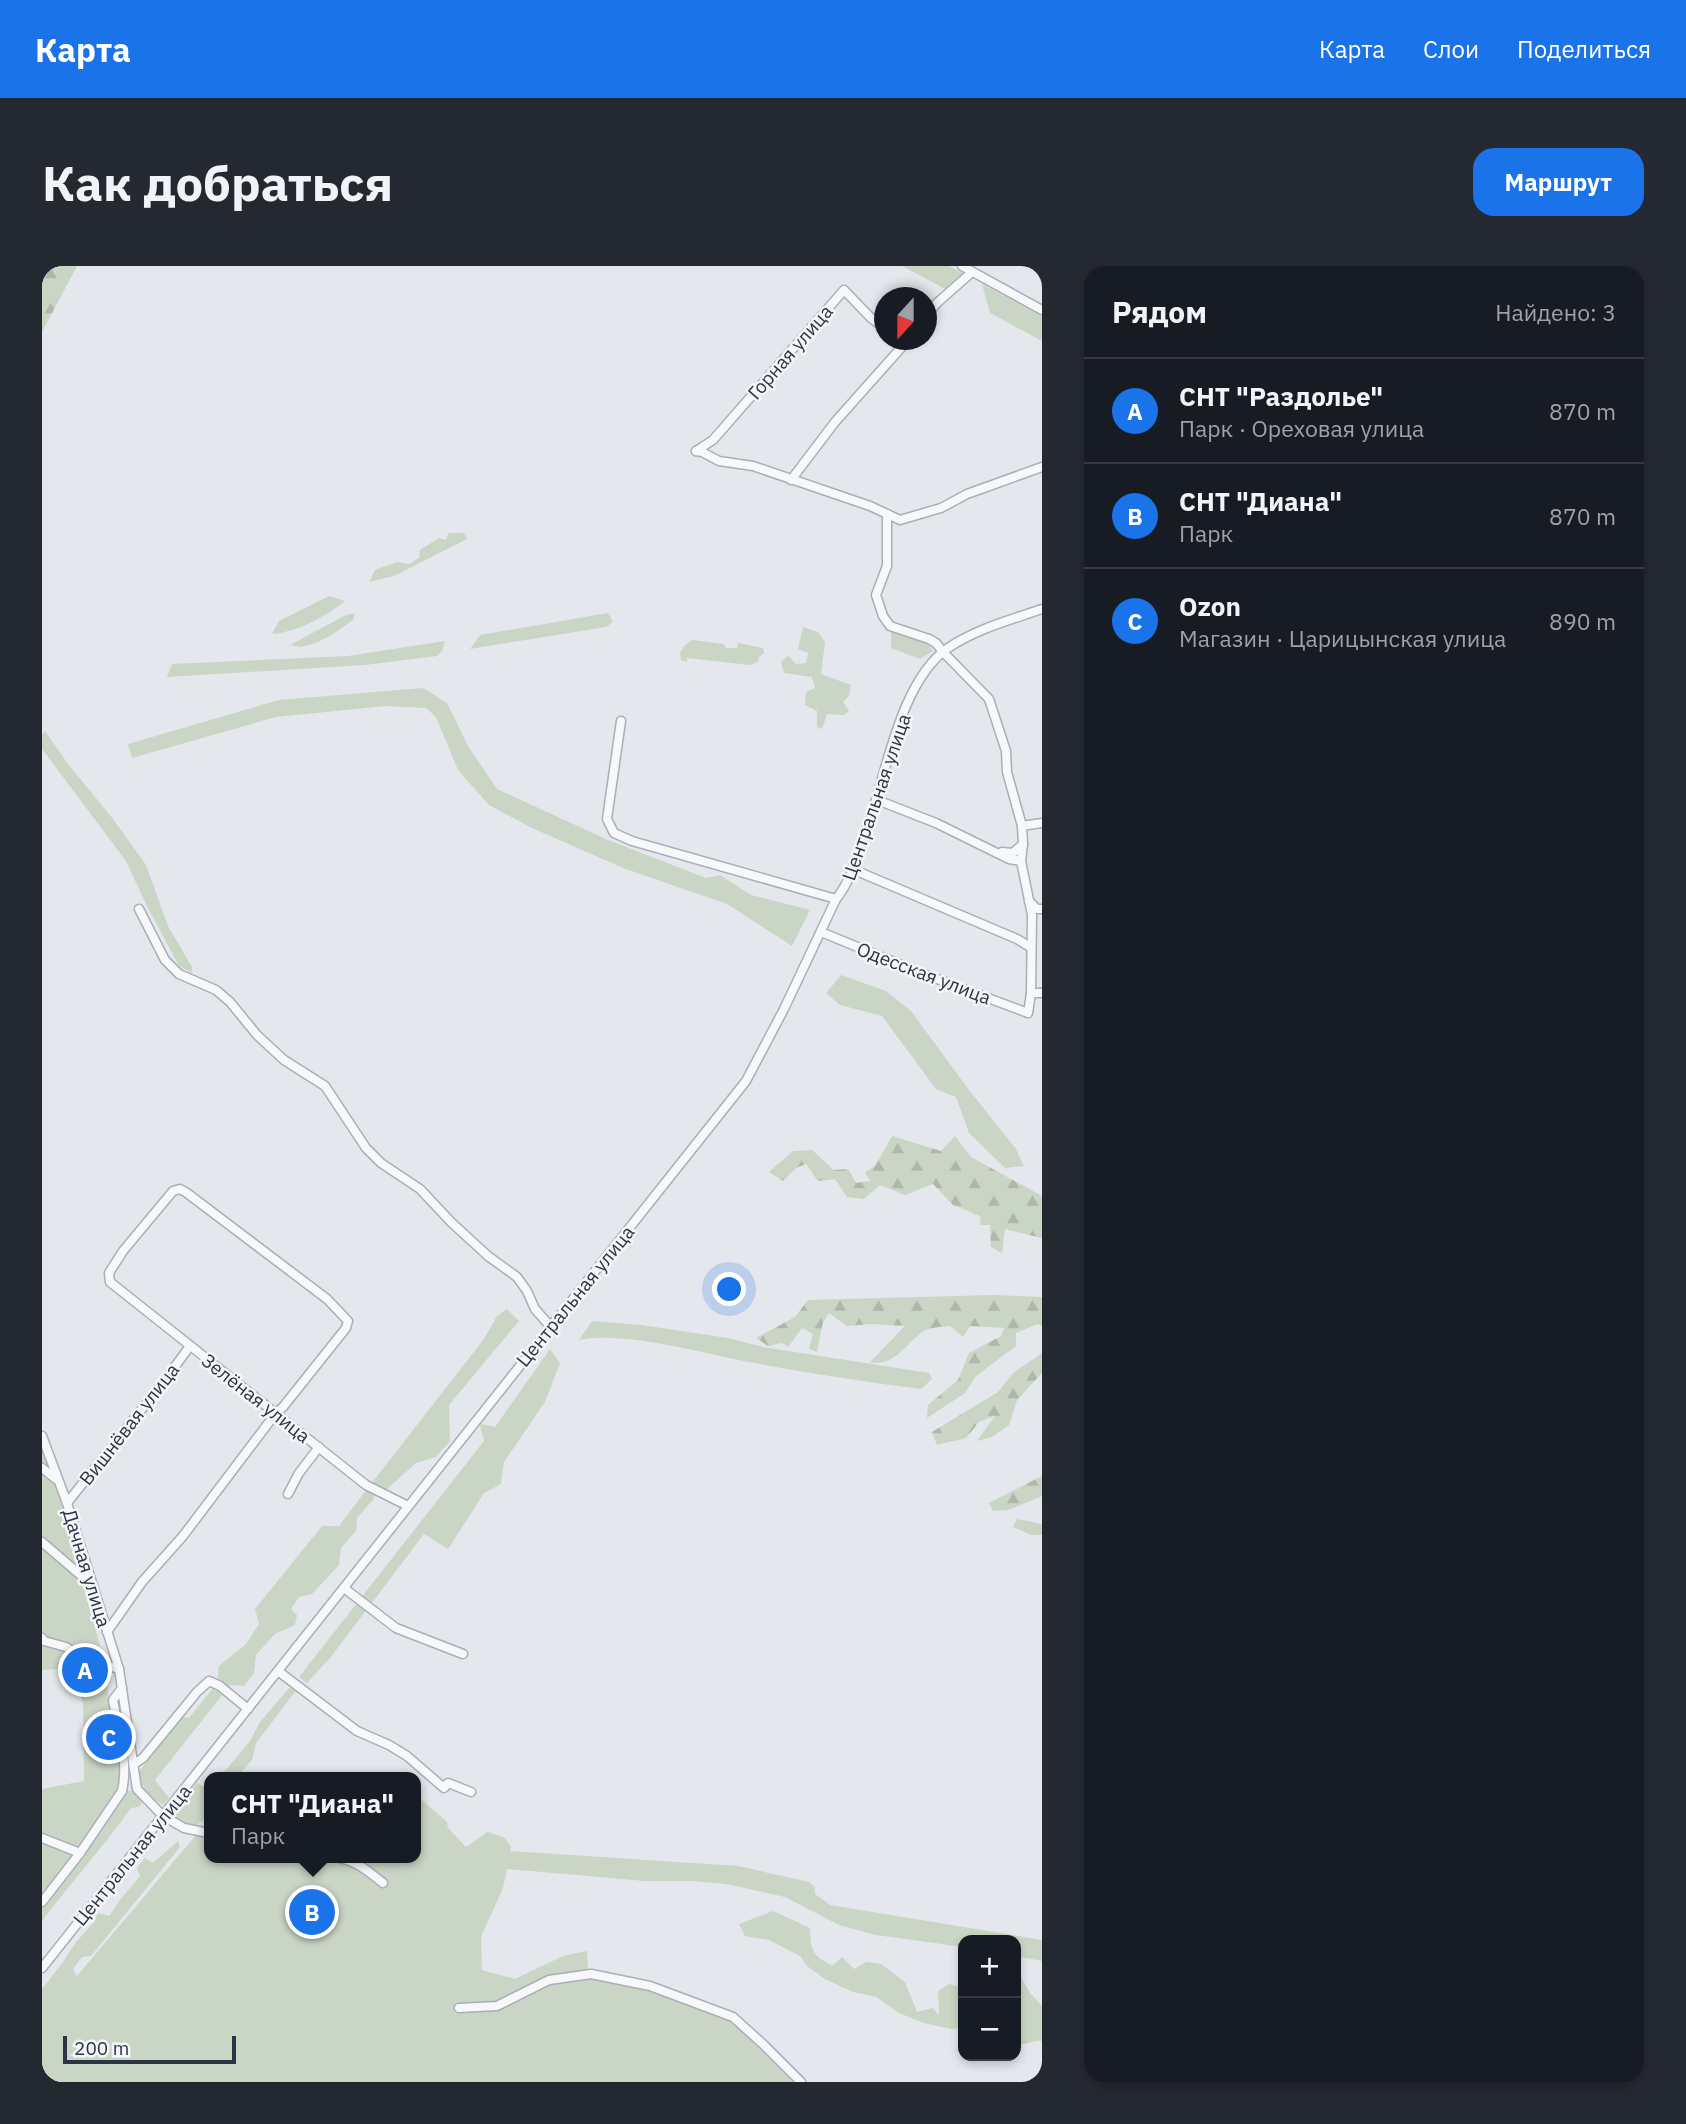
<!DOCTYPE html>
<html lang="ru">
<head>
<meta charset="utf-8">
<style>
  body { margin:0; font-family:"IBM Plex Sans",sans-serif; background:#242831; color:#f1f3f6 }
  .controls { position:absolute; right:21px; bottom:21px; display:grid; overflow:hidden; border-radius:14px; box-shadow:0 4px 10px #0003 }
  .controls button { width:63px; height:63px; display:grid; place-items:center; padding:0; border:0; border-bottom:2px solid #363941; background:#171b24; color:#f1f3f6; font:35px sans-serif }
  .compass { position:absolute; left:832px; top:21px; width:63px; height:63px; border-radius:50%; background:#171b24; box-shadow:0 4px 10px #0003; rotate:201deg }
  .scale { position:absolute; left:21px; bottom:18px; width:173px; box-sizing:border-box; padding-left:7px; border:4px solid #2b3445; border-top:0; font-size:19px; line-height:24px; white-space:nowrap; color:#2b3445; -webkit-text-stroke:5px #f4f6f9; paint-order:stroke }
  .you { position:absolute; left:688px; top:1024px; width:24px; height:24px; margin:-18px; border:5px solid #fff; border-radius:50%; background:#1a73e8; box-shadow:0 0 0 10px #1a73e833 }
  .badge { display:grid; place-items:center; width:46px; height:46px; border-radius:50%; background:#1a73e8; color:#fff; font-size:23px; font-weight:700 }
  .pin { position:absolute; translate:-50% -50%; border:4px solid #fff; box-shadow:0 2px 7px #0006 }
  .popup { position:absolute; left:162px; top:1506px; width:217px; height:91px; box-sizing:border-box; display:grid; place-content:center; border-radius:14px; background:#171b24; filter:drop-shadow(0 2px 5px #0005); font-size:23px; white-space:nowrap; color:#9ea1a6 }
  .popup b { font-size:26px; color:#f1f3f6 }
  .popup::after { content:''; position:absolute; left:50%; top:100%; margin-left:-14px; border:14px solid transparent; border-top-color:#171b24 }
  .list { margin:0; padding:0; list-style:none }
  h2 { display:flex; justify-content:space-between; align-items:center; height:91px; margin:0; padding:0 28px; font-size:30px }
  h2 small { font-size:23px; font-weight:400; color:#9ea1a6 }
  .list li { display:grid; grid-template-columns:46px 1fr auto; gap:21px; align-items:center; box-sizing:border-box; height:105px; padding:0 28px; border-top:2px solid #363941 }
  .list b { display:block; font-size:26px; white-space:nowrap }
  .list p { margin:0; font-size:23px; white-space:nowrap; color:#9ea1a6 }
  .list em { font-size:23px; font-style:normal; color:#9ea1a6 }
  .map { position:relative; flex:none; width:1000px; height:1816px; overflow:hidden; border-radius:21px }
  header { display:flex; align-items:center; gap:42px; box-sizing:border-box; height:98px; padding:0 35px; background:#1a73e8; color:#fff }
  header strong { font-size:33px }
  nav { display:flex; gap:38px; margin-inline-start:auto; font-size:24px }
  .intro { display:flex; align-items:center; justify-content:space-between; box-sizing:border-box; height:168px; padding:0 42px }
  h1 { margin:0; font-size:49px }
  .button { padding:18px 32px; border-radius:21px; background:#1a73e8; color:#fff; font-size:24px; font-weight:700 }
  main { display:flex; gap:42px; padding:0 42px }
  aside { flex:1; background:#171b24; border-radius:21px; box-shadow:0 4px 10px #0003 }
  .map>svg:first-child { display:block }
</style>
</head>
<body>
<header>
<strong>Карта</strong>
<nav><a>Карта</a><a>Слои</a><a>Поделиться</a></nav>
</header>
<div class="intro"><h1>Как добраться</h1><a class="button">Маршрут</a></div>
<main>
<div class="map">
<svg width="1000" height="1816" viewBox="0 0 1000 1816">
  <defs>
    <pattern id="forest-firs" width="22" height="20" patternUnits="userSpaceOnUse" patternTransform="scale(1.75)"><rect width="22" height="20" fill="#c9d6c5"/><path d="M5 1l3.5 6h-7zM16 11l3.5 6h-7z" fill="#adb8ab"/></pattern>
  </defs>
  <rect width="100%" height="100%" fill="#e4e7ec"/>
  <g fill="#c9d6c5">
    <path d="M860,0H907L924,9L905,24Z"/>
    <path d="M940,18L1000,50V75L948,47Z"/>
    <path d="M407,267H422L425,273L352,310L327,316L333,304L355,296L367,298L377,292L378,284L397,272L404,274Z"/>
    <path d="M287,330L303,335C282,351 256,366 230,368L237,355Z"/>
    <path d="M313,347L311,354C295,365 269,386 248,379L304,349Z"/>
    <path d="M566,347L571,356L564,361L428,383L438,369Z"/>
    <path d="M761,361L776,366L783,376L779,408L809,419L807,430L801,436L807,445L802,449L785,448L780,463L775,461V445L763,439L764,426L773,422L770,411L742,407L739,396L746,390L754,398L764,397L766,387L756,383Z"/>
    <path d="M849,364L886,378L891,385L878,393L849,382Z"/>
    <path d="M650,374L682,378L684,382H695L696,377L721,382L722,387L717,391L716,396L708,399L645,392V396L639,394L638,387L642,380Z"/>
    <path d="M403,375L400,385L395,390L323,399L125,411L130,398L306,390Z"/>
    <path d="M381,422L405,437L426,480L455,523L566,574L664,612L678,609L709,629L768,644L750,680L685,638L581,602L490,562L447,539L416,504L394,451L384,442L344,440L234,451L90,492L86,478L237,434Z"/>
    <path d="M3,465L26,498L71,553L104,599L126,660L150,701V707L137,700L104,638L84,595L0,483V469Z"/>
    <path d="M799,709L844,725L869,745L927,824L974,883L982,900L963,902L927,867L914,831L894,823L840,750L798,739L784,727Z"/>
    <path d="M465,1043L477,1055L407,1139L408,1175L394,1191L374,1197L343,1225L329,1218L442,1073L455,1050Z"/>
    <path d="M550,1055L599,1059L686,1072L721,1081L887,1107L890,1113L879,1123C818,1115 757,1106 697,1094C653,1085 580,1065 537,1074Z"/>
    <path d="M508,1083L518,1097L503,1136L462,1196L459,1218L442,1227L406,1283L382,1268L288,1392L265,1417L257,1411L442,1175L438,1160L440,1158L453,1161Z"/>
    <path d="M0,1176L11,1207L62,1395L67,1435L75,1466L79,1518L30,1592L0,1632V1523L42,1515L41,1437L35,1416L21,1403L0,1404Z"/>
    <path d="M325,1223L332,1227L331,1234L315,1252L314,1265L299,1282L297,1299L270,1328L257,1331L249,1343L255,1349L253,1359L233,1368L214,1389L212,1407L202,1420L188,1419L113,1514L127,1532L121,1539C105,1528 100,1525 97,1505L141,1451L147,1452L175,1417L177,1400L204,1378L217,1358L213,1343L280,1260H297Z"/>
    <path d="M975,1253L1000,1258V1269H989L971,1261Z"/>
    <path d="M247,1422L255,1423L214,1477L210,1494L195,1511H178L208,1475L218,1456Z"/>
    <path d="M155,1517L167,1523C167,1544 170,1551 149,1562L134,1552V1544Z"/>
    <path d="M83,1524L96,1526L100,1537L97,1541L89,1542C61,1581 29,1617 0,1655V1636Z"/>
    <path d="M373,1528L405,1556L406,1562L424,1581L445,1566L462,1571L469,1581L468,1585L696,1600L767,1616L773,1621V1628L788,1639L1000,1674V1695L974,1690V1674H921V1681L834,1669L797,1659L743,1631L684,1618L650,1615H603L465,1603L461,1622L439,1671L440,1704L473,1713L521,1690L545,1685L546,1705L553,1704L612,1718L692,1747L762,1816H0V1723L21,1696L34,1676L52,1656L56,1647L67,1650L78,1634L98,1610L95,1602L103,1592L111,1597L136,1575L138,1581L49,1690L40,1691L31,1703L35,1710L160,1562L167,1563V1592H373Z"/>
    <path d="M731,1645L768,1662C769,1686 770,1688 790,1700L800,1691L812,1703L824,1696L839,1698L863,1716L875,1746L891,1742L897,1750L896,1725L907,1718L921,1722V1761L909,1763L882,1757L857,1747L834,1731L811,1726L783,1713L765,1700L758,1690L727,1674L703,1670L697,1658Z"/>
    <path d="M979,1712L989,1728L1000,1740V1775C991,1773 983,1781 974,1777V1717Z"/>
  </g>
  <g fill="url(#forest-firs)">
    <path d="M0,0H35L0,66Z"/>
    <path d="M850,870L899,885L913,870L929,891L1000,930V972L963,963L960,987L949,981L948,959H939L938,950L911,939L891,918L863,929L838,919L822,933L805,931L793,913L776,915L764,898L754,902L741,915L727,906L751,885L770,884L792,904L806,903L814,917L828,915L823,906L833,900Z"/>
    <path d="M951,1029L1000,1031V1060L996,1058L974,1067V1080L934,1110L923,1127L885,1152L886,1139L916,1114L927,1087L959,1070L962,1062L928,1060L921,1071L908,1060C899,1061 887,1061 880,1066C864,1078 852,1101 828,1096L863,1060L829,1058L805,1060L787,1047L781,1056L775,1086L767,1083L771,1068L760,1062L746,1081L740,1077L726,1080L714,1072L753,1051L766,1034Z"/>
    <path d="M1000,1087V1107L975,1134L967,1159L950,1171L935,1175L953,1150L937,1156L924,1172L895,1179L890,1166L956,1126L971,1107Z"/>
    <path d="M1000,1210V1230L966,1244L951,1245L947,1237Z"/>
  </g>
  <g fill="none" stroke-linecap="round" stroke-linejoin="round">
    <g stroke="#a9aeb7" stroke-width="11">
      <g id="minor">
        <path d="M920,0L1000,44"/>
        <path d="M884,50L895,37L930,6"/>
        <path d="M654,185L660,186L677,195L711,200L828,240L858,254L899,242L925,228L1000,201"/>
        <path d="M654,185L671,174L802,24L829,52L842,62"/>
        <path d="M749,214L793,156L866,74"/>
        <path d="M845,248V300L834,329L841,350L848,360L887,373L894,377L901,386L947,433L964,485L965,506L980,560"/>
        <path d="M579,455L565,553L572,567L590,575L794,633"/>
        <path d="M835,534L894,557L967,593L979,595"/>
        <path d="M960,586L971,587L981,578L980,560L1000,557"/>
        <path d="M810,603L975,673L988,681"/>
        <path d="M987,635L995,643H1000"/>
        <path d="M97,643L123,694L137,708L174,724L188,736L215,769L242,794L283,820L324,882L339,897L378,923L409,956L446,990L475,1011L485,1025L493,1043L508,1060"/>
        <path d="M779,666L874,705L986,747L989,727L990,649L979,595L981,578"/>
        <path d="M989,727H1000"/>
        <path d="M0,1170L25,1237L77,1403L95,1523L121,1550L142,1562L167,1567"/>
        <path d="M0,1202L14,1213"/>
        <path d="M246,1228L257,1207L277,1181"/>
        <path d="M25,1237L123,1114L148,1080"/>
        <path d="M0,1276L49,1318"/>
        <path d="M302,1322L354,1362L421,1388"/>
        <path d="M65,1366L100,1316L141,1270L234,1147L241,1141L304,1062L306,1055L285,1033L145,927L138,923L131,925L81,985L67,1007L68,1016L324,1219L366,1240"/>
        <path d="M0,1372L2,1375L24,1381L42,1393L77,1403"/>
        <path d="M236,1405L315,1465L347,1479L365,1490L402,1522L406,1517L429,1526"/>
        <path d="M92,1498L101,1492L155,1426L167,1415L178,1420L206,1443"/>
        <path d="M0,1572L38,1587"/>
        <path d="M297,1592C315,1595 327,1606 341,1617"/>
        <path d="M0,1636L38,1587L80,1525C87,1496 76,1463 71,1434L80,1422"/>
        <path d="M0,1702L704,815L742,743L794,633C810,613 816,588 824,565C844,511 857,416 906,382C934,363 968,354 1000,343"/>
        <path d="M417,1742L455,1740L507,1714L549,1708L608,1720L691,1751L722,1779L759,1816"/>
      </g>
    </g>
    <use href="#minor" stroke="#f7f8fa" stroke-width="8"/>
  </g>
  <g text-anchor="middle" stroke-width="5" stroke-linejoin="round" paint-order="stroke">
    <g font-size="19" fill="#2b3445" stroke="#f4f6f9">
      <text transform="translate(748 86) rotate(-49)" y="7">Горная улица</text>
      <text transform="translate(834 531) rotate(-71)" y="7">Центральная улица</text>
      <text transform="translate(882 707) rotate(21)" y="7">Одесская улица</text>
      <text transform="translate(533 1030) rotate(-51)" y="7">Центральная улица</text>
      <text transform="translate(214 1132) rotate(38)" y="7">Зелёная улица</text>
      <text transform="translate(87 1158) rotate(-52)" y="7">Вишнёвая улица</text>
      <text transform="translate(45 1302) rotate(73)" y="7">Дачная улица</text>
      <text transform="translate(90 1589) rotate(-51)" y="7">Центральная улица</text>
    </g>
  </g>
</svg>
<div class="controls">
<button>+</button>
<button>−</button>
</div>
<svg class="compass" viewBox="-18 -18 36 36"><path d="M0-13l5 13h-10z" fill="#e53935"/><path d="M0 13l5-13h-10z" fill="#9ea1a6"/></svg>
<div class="scale">200 m</div>
<div class="you"></div>
<div class="pin badge" style="left:43px;top:1404px">A</div>
<div class="pin badge" style="left:270px;top:1646px">B</div>
<div class="popup"><b>СНТ &quot;Диана&quot;</b>Парк</div>
<div class="pin badge" style="left:67px;top:1471px">C</div>
</div>
<aside>
<h2>Рядом<small>Найдено: 3</small></h2>
<ul class="list">
<li><span class="badge">A</span><div><b>СНТ &quot;Раздолье&quot;</b><p>Парк · Ореховая улица</p></div><em>870 m</em></li>
<li><span class="badge">B</span><div><b>СНТ &quot;Диана&quot;</b><p>Парк</p></div><em>870 m</em></li>
<li><span class="badge">C</span><div><b>Ozon</b><p>Магазин · Царицынская улица</p></div><em>890 m</em></li>
</ul>
</aside>
</main>
</body>
</html>
